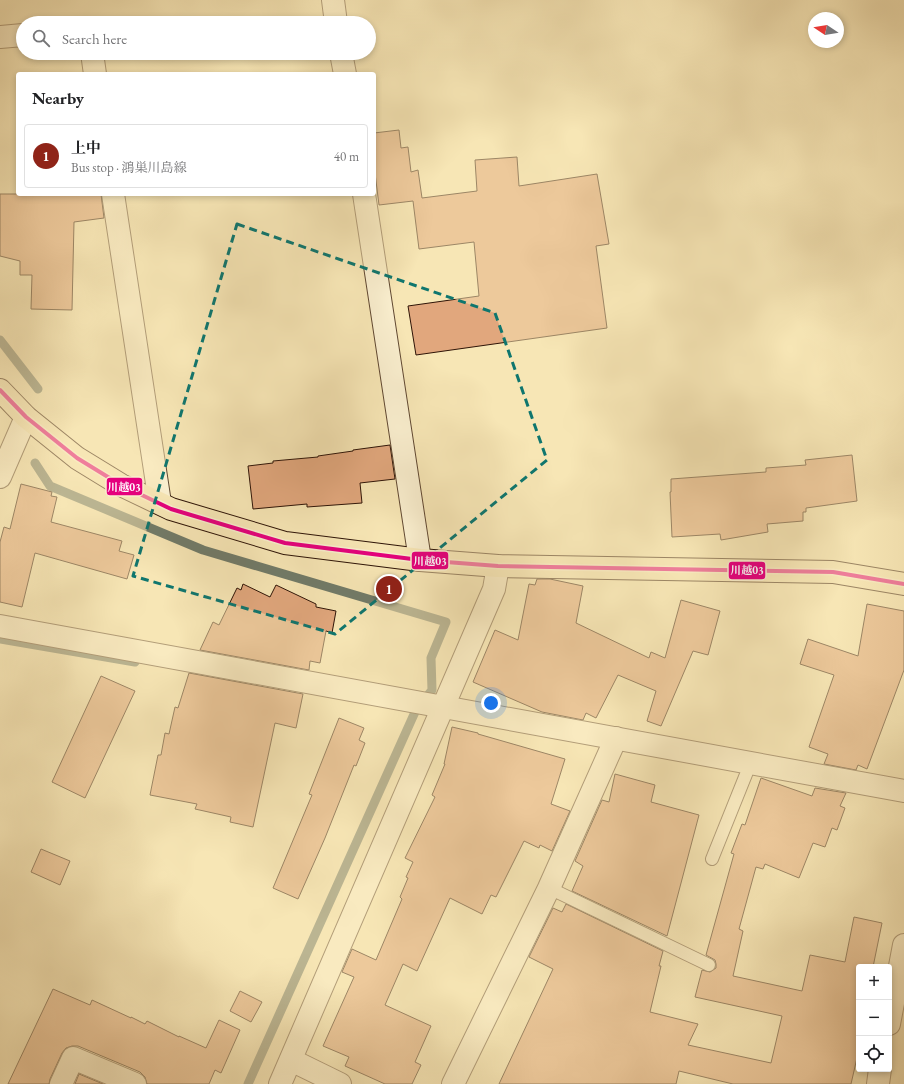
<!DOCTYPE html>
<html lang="en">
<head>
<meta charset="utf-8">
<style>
  body { margin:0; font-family:"EB Garamond","Noto Serif JP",serif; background:#f2f2f2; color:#202124 }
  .controls { position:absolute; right:12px; bottom:12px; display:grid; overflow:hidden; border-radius:4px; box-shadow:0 2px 6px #0003 }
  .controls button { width:36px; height:36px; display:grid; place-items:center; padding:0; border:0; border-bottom:1px solid #e0e0e0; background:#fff; color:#202124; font:20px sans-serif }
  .compass { position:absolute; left:808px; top:12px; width:36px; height:36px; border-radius:50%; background:#fff; box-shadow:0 2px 6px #0003; rotate:282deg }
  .you { position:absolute; left:491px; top:703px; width:14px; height:14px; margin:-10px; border:3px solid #fff; border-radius:50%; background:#1a73e8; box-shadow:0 0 0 6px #1a73e833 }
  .badge { display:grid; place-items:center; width:26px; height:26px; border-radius:50%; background:#8f2418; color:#fff; font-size:13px; font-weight:700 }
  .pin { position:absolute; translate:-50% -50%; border:2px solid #fff; box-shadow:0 1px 4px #0006 }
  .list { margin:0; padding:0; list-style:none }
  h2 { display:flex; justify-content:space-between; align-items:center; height:52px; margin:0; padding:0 16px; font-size:17px }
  h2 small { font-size:13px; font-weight:400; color:#757577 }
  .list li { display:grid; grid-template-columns:26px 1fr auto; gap:12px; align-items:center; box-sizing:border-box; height:64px; margin:0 8px 8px; padding:0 8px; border:1px solid #e0e0e0; border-radius:4px }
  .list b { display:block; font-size:15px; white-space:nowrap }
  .list p { margin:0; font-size:13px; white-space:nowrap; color:#757577 }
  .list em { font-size:13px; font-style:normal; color:#757577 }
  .icon { flex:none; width:22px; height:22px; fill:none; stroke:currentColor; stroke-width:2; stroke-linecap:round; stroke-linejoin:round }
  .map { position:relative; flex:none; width:904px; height:1084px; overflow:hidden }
  .search { position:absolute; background:#fff; box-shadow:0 2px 6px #0003; left:16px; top:16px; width:360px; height:44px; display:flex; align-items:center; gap:10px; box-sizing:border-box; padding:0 14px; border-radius:22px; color:#757577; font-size:15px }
  .panel { position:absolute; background:#fff; box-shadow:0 2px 6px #0003; left:16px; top:72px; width:360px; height:124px; border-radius:4px }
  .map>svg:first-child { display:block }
</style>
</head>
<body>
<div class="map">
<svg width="904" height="1084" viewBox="0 0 904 1084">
  <rect width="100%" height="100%" fill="#f7e6b5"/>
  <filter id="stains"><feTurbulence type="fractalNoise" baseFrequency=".005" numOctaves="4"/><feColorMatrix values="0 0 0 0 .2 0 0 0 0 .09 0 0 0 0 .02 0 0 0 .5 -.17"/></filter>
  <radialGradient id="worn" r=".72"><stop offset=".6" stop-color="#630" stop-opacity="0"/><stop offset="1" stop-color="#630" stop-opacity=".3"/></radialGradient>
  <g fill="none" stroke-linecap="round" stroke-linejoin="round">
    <g stroke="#717b69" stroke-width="9">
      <path d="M0,340L38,389"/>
      <path d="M35,463L50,486L203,550L446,622L431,658L432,690L415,712L248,1084"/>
      <path d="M0,639L135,662"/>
    </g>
  </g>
  <g fill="#e1a77d" stroke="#2e1407">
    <path d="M399,130L401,148L408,147L411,172L418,170L422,198L477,191L475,160L517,157L519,186L597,174L609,244L596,246L607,328L416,355L408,306L479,296L474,242L419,249L413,201L379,205L374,165V133Z"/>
    <path d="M0,194H101L104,218L74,222L72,310L31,309L32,275H20V261L0,256Z"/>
    <path d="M390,445L395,479L360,483L362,503L307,507V504L253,509L248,466L273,463V461L318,457V456L353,451V450Z"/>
    <path d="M852,455L857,501L806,508V512H803V521L767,524L768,532L721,540L720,534L672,537L670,492H671V479L766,472V468L806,465L805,460Z"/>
    <path d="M21,484L52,492L51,496L57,497L51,522L122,541L119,551L134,555L127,579L35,553L22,607L0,602V542L4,527L10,529Z"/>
    <path d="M537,579H550L583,586L576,623L649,658L651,652L665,658L681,600L720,611L708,655L693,651L661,726L647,721L656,691L618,675L596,718L586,713L583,720L542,712L473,682L495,630L518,640L529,584L535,585Z"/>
    <path d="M243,584L270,597L276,585L316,604V607L336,611L332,633L326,631L320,663L310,661L309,670L200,650L213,622L219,625L237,588L241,590Z"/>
    <path d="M867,604L904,611V670L867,769L858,765L856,770L824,764L828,754L809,747L834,675L800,664L808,639L858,656Z"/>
    <path d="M189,673L303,694L296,728L275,723L253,827L230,822L231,817L195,809L197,804L150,795L158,755H161L165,733L169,734L175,707L178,708Z"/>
    <path d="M101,676L135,691L85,798L52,782Z"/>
    <path d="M339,718L364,728L359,740L365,743L356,766L354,765L325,838L298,899L273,888L312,795L309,794Z"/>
    <path d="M452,727L478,733V734L565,759L551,804L570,811L552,851L540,845L539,848L524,841L496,897L491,895L482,914L450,898L417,971L403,964L385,1005L431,1026L415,1062L421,1065L412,1084H385L345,1066L349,1057L323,1046L354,977L342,972L352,949L376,960L402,899L400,897L408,878L406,877L413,862L405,858L435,797L432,795L445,764H444Z"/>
    <path d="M615,774L655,785L651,802L699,815L667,936L572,891L583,866L575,861L602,800L609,802Z"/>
    <path d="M761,778L812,796L815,788L846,793L840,806L845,808L837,830L832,828L825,847L813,843L799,878L765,864L763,869L756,867L739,929L743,931L733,976L802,991L810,955L845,962L854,917L882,923L873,967H859V1049L851,1084H733L679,1071L676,1084H499L553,969L529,957L553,908L562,912L566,904L663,951L659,966H661L650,1012L698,1024L688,1045L771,1063L782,1016L695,997L702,970L710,972L716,968V964L715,960L706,955L734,854L731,853L742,824L745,825Z"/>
    <path d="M41,849L70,861L60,885L31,872Z"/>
    <path d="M53,989L90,1005L92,1000L131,1018V1017L145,1024L147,1021L179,1037V1036L206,1048L219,1020L240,1030L221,1073L215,1070L209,1084H147L145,1077L140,1072L78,1046H72L66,1048L62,1053L50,1079L49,1084H8Z"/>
    <path d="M240,991L262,1002L251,1022L230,1011Z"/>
    <path d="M79,1074L103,1084H75Z"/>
  </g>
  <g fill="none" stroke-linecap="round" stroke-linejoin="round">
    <g stroke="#604832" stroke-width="14">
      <g id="lane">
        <path d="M712,859L751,762"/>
        <path d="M549,888L709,965"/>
      </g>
    </g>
    <g stroke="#604832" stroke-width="24">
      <g id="street">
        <path d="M333,0L336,23"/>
        <path d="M0,37L23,35"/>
        <path d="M92,53L95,74"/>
        <path d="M341,53L345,74"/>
        <path d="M113,194L160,503"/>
        <path d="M364,194L420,560"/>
        <path d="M0,477L26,417"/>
        <path d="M0,626L904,791"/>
        <path d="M889,1024L904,945"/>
        <path d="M291,1060L340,1084"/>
        <path d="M61,1084L73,1058L135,1084"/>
        <path d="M280,1084L494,589L498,566"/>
        <path d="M453,1084L549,888L616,738"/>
        <path d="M878,1084L880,1069"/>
      </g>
    </g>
    <g stroke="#2e1407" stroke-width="24">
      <path id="primary" d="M0,390L26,417L77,458L121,485L171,509L285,543L420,560L498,566L833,572L904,584"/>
    </g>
    <use href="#lane" stroke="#faefcf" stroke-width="12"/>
    <use href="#street" stroke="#faefcf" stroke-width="22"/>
    <use href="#primary" stroke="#f7e6b5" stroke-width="22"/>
    <g stroke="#faefcf" stroke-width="7">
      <path id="bus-1" d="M0,390L26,417L77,458L121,485L171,509L285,543L420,560L498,566L833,572L904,584"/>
    </g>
    <use href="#bus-1" stroke="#e5007d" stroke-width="4"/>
  </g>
  <path d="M0 0H904V1084H0ZM237,224L495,313L547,460L335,634L133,576Z" fill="#f7e6b5" fill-opacity=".55" fill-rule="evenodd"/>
  <path fill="none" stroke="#0f766e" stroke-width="3" stroke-dasharray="8 5" stroke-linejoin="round" d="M237,224L495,313L547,460L335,634L133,576Z"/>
  <g stroke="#faefcf" stroke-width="1.5">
    <rect x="106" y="477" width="37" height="19" rx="4" fill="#e5007d"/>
    <rect x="411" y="551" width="38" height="19" rx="4" fill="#e5007d"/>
    <rect x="728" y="561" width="38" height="19" rx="4" fill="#e5007d"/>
  </g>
  <g font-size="11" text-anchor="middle" font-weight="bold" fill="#fff">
    <text x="124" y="491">川越03</text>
    <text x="430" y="565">川越03</text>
    <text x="747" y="574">川越03</text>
  </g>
  <rect width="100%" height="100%" filter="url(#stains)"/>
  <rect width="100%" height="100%" fill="url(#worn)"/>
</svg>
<div class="controls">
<button>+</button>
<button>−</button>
<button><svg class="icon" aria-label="locate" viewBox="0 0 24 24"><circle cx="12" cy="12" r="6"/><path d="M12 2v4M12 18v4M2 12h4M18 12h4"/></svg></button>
</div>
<svg class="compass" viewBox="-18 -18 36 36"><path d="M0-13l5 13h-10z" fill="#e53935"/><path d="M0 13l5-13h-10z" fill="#757577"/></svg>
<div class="you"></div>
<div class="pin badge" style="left:389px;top:589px">1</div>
<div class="search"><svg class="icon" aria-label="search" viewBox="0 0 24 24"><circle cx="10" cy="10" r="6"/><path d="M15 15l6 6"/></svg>Search here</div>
<section class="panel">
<h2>Nearby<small></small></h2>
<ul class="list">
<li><span class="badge">1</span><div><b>上中</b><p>Bus stop · 鴻巣川島線</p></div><em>40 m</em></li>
</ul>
</section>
</div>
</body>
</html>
